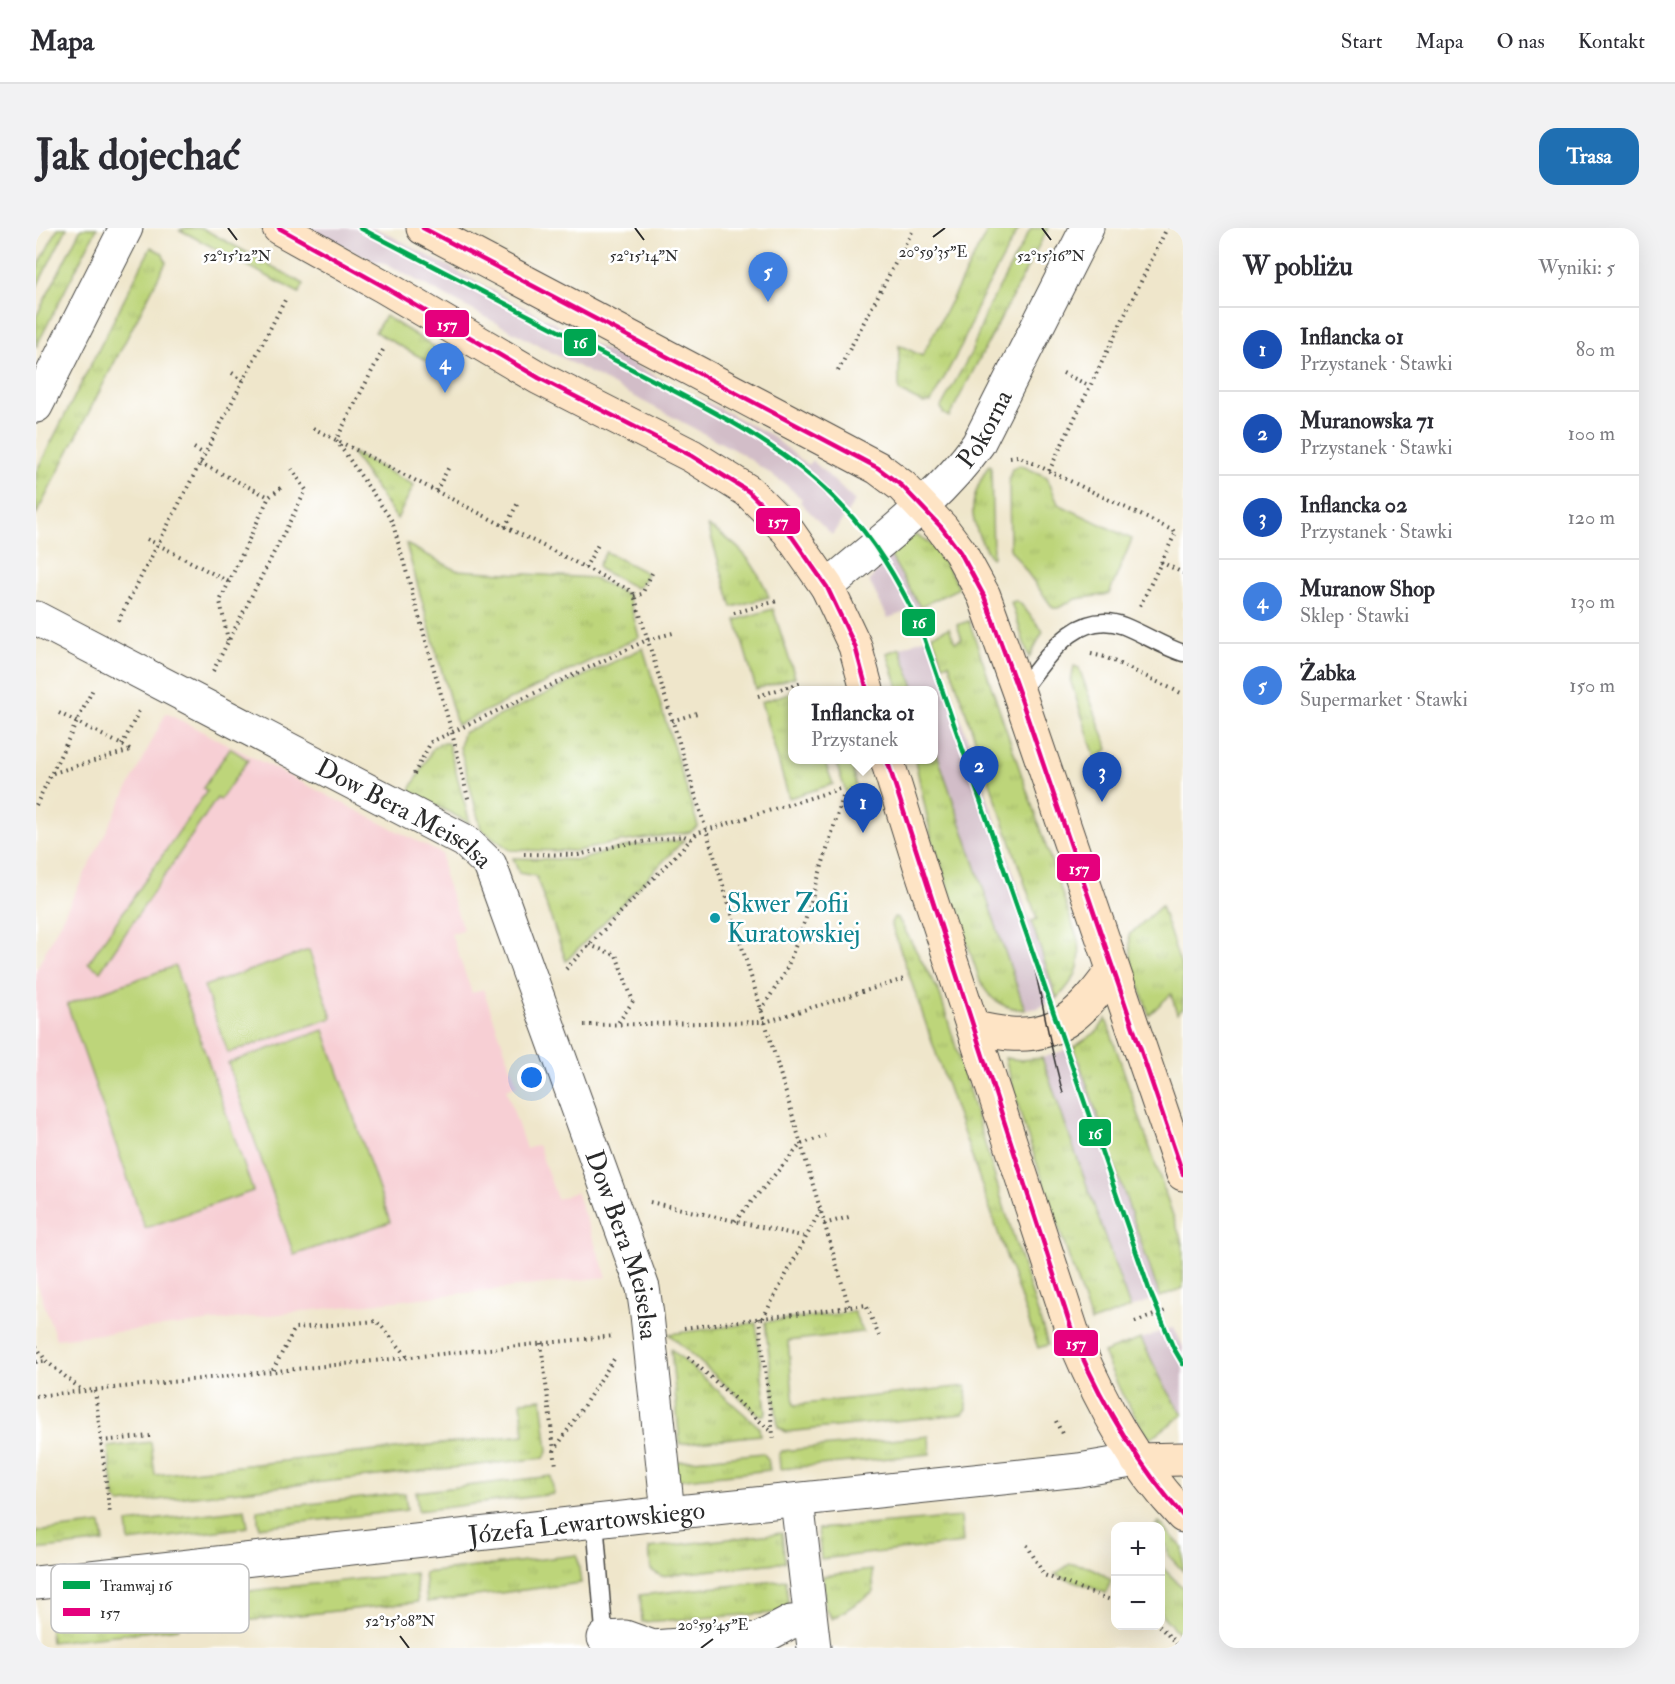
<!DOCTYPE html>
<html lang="pl">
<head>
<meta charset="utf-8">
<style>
  body { margin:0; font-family:"IM FELL Double Pica",serif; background:#f2f2f3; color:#2b2b33 }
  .controls { position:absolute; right:18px; bottom:18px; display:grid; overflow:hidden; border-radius:12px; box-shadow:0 6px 24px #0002 }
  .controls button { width:54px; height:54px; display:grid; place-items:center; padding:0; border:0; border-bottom:2px solid #e1e1e2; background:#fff; color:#2b2b33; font:30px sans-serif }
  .you { position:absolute; left:496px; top:850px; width:21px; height:21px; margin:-15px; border:4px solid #fff; border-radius:50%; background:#1a73e8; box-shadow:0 0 0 9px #1a73e833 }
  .badge { display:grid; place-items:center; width:39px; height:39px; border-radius:50%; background:#1f6fb2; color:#fff; font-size:20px; font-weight:700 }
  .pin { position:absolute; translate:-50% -50px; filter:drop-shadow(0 2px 3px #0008) }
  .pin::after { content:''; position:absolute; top:32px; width:21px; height:18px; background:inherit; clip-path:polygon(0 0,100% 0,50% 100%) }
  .popup { position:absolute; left:752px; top:458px; width:150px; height:78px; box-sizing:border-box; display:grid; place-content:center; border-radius:12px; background:#fff; filter:drop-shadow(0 2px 4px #0005); font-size:20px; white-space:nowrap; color:#7c7c81 }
  .popup b { font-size:22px; color:#2b2b33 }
  .popup::after { content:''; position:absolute; left:50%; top:100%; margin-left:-12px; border:12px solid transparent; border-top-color:#fff }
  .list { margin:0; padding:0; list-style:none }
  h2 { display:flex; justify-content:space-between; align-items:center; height:78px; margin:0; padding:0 24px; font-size:26px }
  h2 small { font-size:20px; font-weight:400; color:#7c7c81 }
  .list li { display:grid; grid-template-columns:39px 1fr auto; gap:18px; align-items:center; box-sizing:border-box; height:84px; padding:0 24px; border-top:2px solid #e1e1e2 }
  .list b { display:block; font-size:22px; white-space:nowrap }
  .list p { margin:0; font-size:20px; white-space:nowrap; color:#7c7c81 }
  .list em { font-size:20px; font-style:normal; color:#7c7c81 }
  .map { position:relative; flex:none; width:1147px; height:1420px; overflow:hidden; border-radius:18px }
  header { display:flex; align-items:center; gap:36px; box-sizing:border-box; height:84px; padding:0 30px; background:#fff; border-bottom:2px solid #e1e1e2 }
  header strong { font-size:28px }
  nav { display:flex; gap:33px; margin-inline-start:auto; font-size:21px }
  .intro { display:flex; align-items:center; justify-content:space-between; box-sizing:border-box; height:144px; padding:0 36px }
  h1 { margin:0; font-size:42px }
  .button { padding:15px 27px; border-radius:18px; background:#1f6fb2; color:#fff; font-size:21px; font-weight:700 }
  main { display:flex; gap:36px; padding:0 36px }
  aside { flex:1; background:#fff; border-radius:18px; box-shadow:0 6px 24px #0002 }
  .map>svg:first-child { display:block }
</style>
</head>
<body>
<header>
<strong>Mapa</strong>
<nav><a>Start</a><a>Mapa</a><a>O nas</a><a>Kontakt</a></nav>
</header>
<div class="intro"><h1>Jak dojechać</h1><a class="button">Trasa</a></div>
<main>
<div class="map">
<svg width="1147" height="1420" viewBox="0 0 1147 1420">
  <defs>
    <pattern id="grass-tufts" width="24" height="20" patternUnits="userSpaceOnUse" patternTransform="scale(1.5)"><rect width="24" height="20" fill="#bdd57a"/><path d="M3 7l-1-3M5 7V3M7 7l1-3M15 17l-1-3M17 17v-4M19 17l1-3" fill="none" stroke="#a3b76a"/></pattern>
  </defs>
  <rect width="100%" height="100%" fill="#fff"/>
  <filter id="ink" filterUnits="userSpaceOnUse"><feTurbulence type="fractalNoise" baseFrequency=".0167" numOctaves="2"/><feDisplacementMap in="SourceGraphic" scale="12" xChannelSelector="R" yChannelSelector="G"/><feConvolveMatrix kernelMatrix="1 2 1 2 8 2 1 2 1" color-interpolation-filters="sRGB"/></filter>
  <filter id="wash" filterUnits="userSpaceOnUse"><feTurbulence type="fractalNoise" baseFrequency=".008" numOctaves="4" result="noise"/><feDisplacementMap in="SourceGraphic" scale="24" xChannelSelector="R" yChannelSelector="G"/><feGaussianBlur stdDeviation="1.35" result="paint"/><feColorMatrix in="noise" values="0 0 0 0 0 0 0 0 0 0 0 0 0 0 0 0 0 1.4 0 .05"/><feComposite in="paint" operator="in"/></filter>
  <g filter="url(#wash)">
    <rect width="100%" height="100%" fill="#efe6cb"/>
    <path fill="#f7cfd4" d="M130,485L406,626L408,647L427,701L415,706L436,765L447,761L470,825L481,857L470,861L490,921L502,917L521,971L540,964L571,1049L20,1111L0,1052V742Z"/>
    <g fill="#d2bdc8">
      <path d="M272,0H337L348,4L548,111L733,206L772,237L776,232L819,273L796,307L764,274L766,271L749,256L706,226L348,35L337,33Z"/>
      <path d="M854,327L884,379L852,390L833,353Z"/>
      <path d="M896,407L1021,771L1002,780L989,782L898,517V462H879L864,420Z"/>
      <path d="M1038,819L1124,1069L1094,1080L1006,830Z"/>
      <path d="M1138,1099L1147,1119V1187L1128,1157L1105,1111Z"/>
    </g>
    <g fill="url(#grass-tufts)" stroke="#748052" stroke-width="1.5">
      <path d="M22,0H31L0,60V42Z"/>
      <path d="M45,0H61L0,119V89Z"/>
      <path d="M149,0H166L268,56L263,65L144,2Z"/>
      <path d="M953,0H983L944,73L926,117L895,174L887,175L863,163V117L886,128Z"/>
      <path d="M995,0H1012L913,189L907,185L905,179L935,125L952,80Z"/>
      <path d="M115,19L126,25L130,34L0,287V244Z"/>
      <path d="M349,88L402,121L393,134L339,104Z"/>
      <path d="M315,224L378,257L361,291Z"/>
      <path d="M953,237L955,238L957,329L955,330C932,293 930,275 953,237Z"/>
      <path d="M984,237L1011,249L1022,276L1096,311L1073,366L1040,371L1022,380H1017L974,321L973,250L976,241Z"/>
      <path d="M672,298C704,317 719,334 733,369L696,379Z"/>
      <path d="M880,307C897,312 915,345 923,360L884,379L854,327L875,309Z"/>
      <path d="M370,316L420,342L557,350L592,367L603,409L421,497Z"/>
      <path d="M570,324L611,345L604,358L600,360L563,341L562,337Z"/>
      <path d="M980,373L984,375L1007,403L993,430L975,374Z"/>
      <path d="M737,381L759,449L720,461L700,392Z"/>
      <path d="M933,393L1043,715C1046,742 1039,751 1021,771L995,693L1001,691L913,435L907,437L896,407L913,400L919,414L926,411L921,397Z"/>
      <path d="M607,420L662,598L654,604L583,614L540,623L474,622L445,601L424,519L427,505Z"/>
      <path d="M864,420L879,462H863L851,425Z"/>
      <path d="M1038,438L1043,440L1072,521L1060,532L1035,454Z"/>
      <path d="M756,464V532H788L797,556L753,570L725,474Z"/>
      <path d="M404,515H412L434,595L373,564L397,520Z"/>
      <path d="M898,517L989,782C967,780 954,773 944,753L896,612L879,532H898Z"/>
      <path d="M799,532H815L823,576H820L813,573Z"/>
      <path d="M648,612L530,733L500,648L483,645L477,630L544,632L586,619Z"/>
      <path d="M1125,678L1147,744V780L1141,785L1135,766L1113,787L1096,736L1093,707Z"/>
      <path d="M858,689L862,690L904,766L964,966L1012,1117L1002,1120L855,695Z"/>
      <path d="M1070,791L1147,1017V1060L1124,1069L1038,819L1062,803Z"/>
      <path d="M969,830L985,832L1006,830L1094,1080L1055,1094L988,898Z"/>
      <path d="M818,1084L827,1104L752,1113L758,1177L930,1158L931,1181L927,1186L750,1204L742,1199L729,1094Z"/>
      <path d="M720,1095L730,1184L728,1187H723L633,1106Z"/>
      <path d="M1105,1111L1128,1157L1147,1187L1115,1210L1112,1209L1086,1166L1067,1125Z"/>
      <path d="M635,1121L723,1199L724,1207L644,1216Z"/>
      <path d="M506,1171L512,1222L508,1230L84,1276L79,1271L72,1219L115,1214L119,1247L488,1207L485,1173Z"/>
      <path d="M893,1208L894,1226L744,1241L743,1227L746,1223Z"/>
      <path d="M727,1225L732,1231L734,1242L640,1252L638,1234Z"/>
      <path d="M515,1248L518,1266L382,1283L380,1264Z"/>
      <path d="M369,1265L371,1282L223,1299L221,1282Z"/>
      <path d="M209,1281L212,1299L93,1314L91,1295Z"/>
      <path d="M925,1289L927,1315L785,1331L782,1301Z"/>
      <path d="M1123,1294L1147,1320V1343L1132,1327L1131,1319L1125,1312L1124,1298H1119Z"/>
      <path d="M65,1296L68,1314L0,1322V1304Z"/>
      <path d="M746,1305L749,1334L625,1348L615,1342L613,1320Z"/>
      <path d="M541,1327L545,1355L391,1374L388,1345Z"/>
      <path d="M1034,1336C1048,1335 1064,1343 1075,1352L1070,1365L1019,1346Z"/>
      <path d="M1124,1337L1147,1360V1410L1125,1386Z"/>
      <path d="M836,1342L838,1364L796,1391L789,1380L787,1348Z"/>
      <path d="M379,1345L382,1374L152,1399L149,1370Z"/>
      <path d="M750,1352L753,1384L606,1394L604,1367Z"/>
      <path d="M140,1372L143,1400L15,1414L12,1386Z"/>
    </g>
    <g fill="#bdd57a" stroke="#748052" stroke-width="1.5">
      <path d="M194,520L212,532L184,572L181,570L64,743L52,735L171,563L167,560Z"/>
      <path d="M273,722L296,790L192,825L168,758Z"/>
      <path d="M139,738L217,963L109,1000L31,776Z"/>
      <path d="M288,802L354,994L258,1027L192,835Z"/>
    </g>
  </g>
  <g filter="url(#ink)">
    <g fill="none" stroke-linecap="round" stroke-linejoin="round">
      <g stroke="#484743" stroke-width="19">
        <g id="lane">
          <path d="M983,465C1009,433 1039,379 1088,398C1108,406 1126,418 1147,425"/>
          <path d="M559,1293L569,1415"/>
        </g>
      </g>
      <g stroke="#484743" stroke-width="35">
        <g id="street">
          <path d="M0,178L90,0"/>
          <path id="s1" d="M791,359C843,314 902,272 942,216L1051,0"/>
          <path id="s2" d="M0,390L429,613L454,637L607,1060L611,1087L632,1285"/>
          <path d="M761,1272L778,1420"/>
          <path id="s3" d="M0,1355L632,1285L1043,1242L1101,1232"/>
          <path d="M568,1410L589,1409L617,1419L723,1411L755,1394L774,1393"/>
        </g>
      </g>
      <g stroke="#484743" stroke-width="35">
        <g id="secondary">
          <path d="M243,0L347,58L503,150L656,228L712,263L752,303L791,359L819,418L831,462"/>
          <path d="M387,0L842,240L866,258L906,300L924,324L948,368L983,465L1147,946"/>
          <path d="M851,532L884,638L1040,1115C1067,1179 1099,1237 1147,1288"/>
          <path d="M937,800C949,802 962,805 974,806C1026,810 1050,779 1077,742"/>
          <path d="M1101,1232L1147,1231"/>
        </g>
      </g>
      <g stroke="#484743" stroke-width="4" stroke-dasharray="1.5 4.5" stroke-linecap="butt">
        <path d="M347,122L300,212L356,293L416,505L433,574"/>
        <path d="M802,143L878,0"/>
        <path d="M196,145L207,152"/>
        <path d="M1027,145L1054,158"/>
        <path d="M277,200L597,364L729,794L813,1079"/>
        <path d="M158,220L168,226"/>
        <path d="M974,229L982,228L1140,304L1104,378"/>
        <path d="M164,235L233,269"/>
        <path d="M1013,243L1131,0"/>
        <path d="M400,263L414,237"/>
        <path d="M469,299L483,273"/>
        <path d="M111,311L193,354"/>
        <path d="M1125,334L1147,345"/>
        <path d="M549,340L563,315"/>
        <path d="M598,368L606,366L617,343"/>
        <path d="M698,385L741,373"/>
        <path d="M82,393L249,72"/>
        <path d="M192,412L184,373L233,269L247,258"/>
        <path d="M1055,426L1069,429L1147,466"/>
        <path d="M177,443L270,262L256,241"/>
        <path d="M722,468L767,454"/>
        <path d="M23,485L94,521"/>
        <path d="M636,493L661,485"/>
        <path d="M86,517L103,483"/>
        <path d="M17,545L95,522"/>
        <path d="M378,546L395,514L611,412L637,405"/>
        <path d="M0,577L58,459"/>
        <path d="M488,626L542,627L584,617L648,608L655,611"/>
        <path d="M553,717L580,727L597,773L582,795"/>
        <path d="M530,741L661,605L803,561"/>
        <path d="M725,782L749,745L770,690L807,569"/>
        <path d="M548,797L729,794L868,751"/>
        <path d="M614,974L770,1009"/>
        <path d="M699,993L765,916L789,908"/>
        <path d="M788,996L813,989"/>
        <path d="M723,1090L738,1215"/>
        <path d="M727,1090L784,983"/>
        <path d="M1099,1094L1130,1083"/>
        <path d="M648,1100L830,1077L843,1108"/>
        <path d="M505,1115L520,1238"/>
        <path d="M0,1118L10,1133L47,1163"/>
        <path d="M652,1129L737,1205"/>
        <path d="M0,1134L10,1133"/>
        <path d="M237,1142L259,1100L341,1093L372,1129"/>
        <path d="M59,1163L74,1287"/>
        <path d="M0,1168L578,1108"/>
        <path d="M1020,1193L1027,1208"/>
        <path d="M65,1213L114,1208"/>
        <path d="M518,1223L580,1128"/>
        <path d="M991,1317L1008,1347L1080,1374"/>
        <path d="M1123,1398L1145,1420"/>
      </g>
      <use href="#lane" stroke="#fff" stroke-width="16"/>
      <use href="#street" stroke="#fff" stroke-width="33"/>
      <use href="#secondary" stroke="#fee4c5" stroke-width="33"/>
      <path stroke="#2b2b2b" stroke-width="1.5" d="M985,688C1003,746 1010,806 1027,865"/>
      <g stroke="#fff" stroke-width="9">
        <g id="bus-1">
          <path d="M243,0L347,58L503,150L656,228L712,263L752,303L791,359L819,418L831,462"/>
          <path d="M387,0L842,240L866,258L906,300L924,324L948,368L983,465L1147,946"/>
          <path d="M851,532L1040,1115C1068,1179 1101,1236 1147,1288"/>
        </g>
      </g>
      <use href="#bus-1" stroke="#e5007d" stroke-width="4.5"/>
      <g stroke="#fff" stroke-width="9">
        <path id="tram-1" d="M324,0C411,45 498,91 586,136C663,177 746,213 806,278C839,312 862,353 883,395L1113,1061L1137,1119L1147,1136"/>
      </g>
      <use href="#tram-1" stroke="#00a651" stroke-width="4.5"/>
    </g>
  </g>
  <path fill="none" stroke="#2b2b2b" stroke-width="2" d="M192,0L201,12M599,0L608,12M1006,0L1015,12M897,9L909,0M364,1408L373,1420M665,1420L677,1411"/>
  <circle fill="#0f9aa8" stroke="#fff" stroke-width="2" cx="679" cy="690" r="6"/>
  <g text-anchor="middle" stroke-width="5" stroke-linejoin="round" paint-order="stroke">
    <g font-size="26" fill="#2b2b2b" stroke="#fff">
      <text dy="9" stroke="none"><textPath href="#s1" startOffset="225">Pokorna</textPath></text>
      <text dy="9" stroke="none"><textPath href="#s2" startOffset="417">Dow Bera Meiselsa</textPath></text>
      <text dy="9" stroke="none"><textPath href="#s2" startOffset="921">Dow Bera Meiselsa</textPath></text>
      <text dy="9" stroke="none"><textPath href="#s3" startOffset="554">Józefa Lewartowskiego</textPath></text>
    </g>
    <g font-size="26" fill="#0d838f" stroke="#fff" text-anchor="start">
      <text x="691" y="684">Skwer Zofii<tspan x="691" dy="30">Kuratowskiej</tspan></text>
    </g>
  </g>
  <rect x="15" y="1336" width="198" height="69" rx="9" fill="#fff" stroke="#bfbfbf" stroke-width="1.5"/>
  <rect x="27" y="1353" width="27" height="8" fill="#00a651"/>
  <rect x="27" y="1380" width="27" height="8" fill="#e5007d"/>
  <g font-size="16" fill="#2b2b2b">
    <text x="64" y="1363">Tramwaj 16</text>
    <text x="64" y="1390">157</text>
  </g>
  <g font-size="15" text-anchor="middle" fill="#2b2b2b" stroke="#fff" stroke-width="5" stroke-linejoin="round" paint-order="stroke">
    <text x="897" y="29">20°59'35"E</text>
    <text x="201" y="33">52°15'12"N</text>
    <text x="608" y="33">52°15'14"N</text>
    <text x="1015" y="33">52°15'16"N</text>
    <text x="364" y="1398">52°15'08"N</text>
    <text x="677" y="1402">20°59'45"E</text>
  </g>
  <g stroke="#fff" stroke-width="2">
    <rect x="388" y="81" width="46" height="29" rx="6" fill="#e5007d"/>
    <rect x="527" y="100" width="34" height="29" rx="6" fill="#00a651"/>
    <rect x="719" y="279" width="46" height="28" rx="6" fill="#e5007d"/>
    <rect x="865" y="380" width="35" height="29" rx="6" fill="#00a651"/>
    <rect x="1020" y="625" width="45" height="29" rx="6" fill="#e5007d"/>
    <rect x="1042" y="890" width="34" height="29" rx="6" fill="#00a651"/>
    <rect x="1017" y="1101" width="46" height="28" rx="6" fill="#e5007d"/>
  </g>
  <g font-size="16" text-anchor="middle" font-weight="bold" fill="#fff">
    <text x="411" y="102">157</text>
    <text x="544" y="120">16</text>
    <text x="742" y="299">157</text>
    <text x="883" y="400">16</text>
    <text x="1043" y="646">157</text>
    <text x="1059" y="911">16</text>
    <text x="1040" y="1121">157</text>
  </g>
</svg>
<div class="controls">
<button>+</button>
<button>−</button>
</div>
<div class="you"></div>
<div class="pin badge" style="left:827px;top:605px;background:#1a4fb4">1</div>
<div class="popup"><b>Inflancka 01</b>Przystanek</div>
<div class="pin badge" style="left:943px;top:568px;background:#1a4fb4">2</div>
<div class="pin badge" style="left:1066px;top:574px;background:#1a4fb4">3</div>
<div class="pin badge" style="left:409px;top:165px;background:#3f7fe0">4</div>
<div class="pin badge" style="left:732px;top:74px;background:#3f7fe0">5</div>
</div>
<aside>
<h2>W pobliżu<small>Wyniki: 5</small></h2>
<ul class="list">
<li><span class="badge" style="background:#1a4fb4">1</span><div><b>Inflancka 01</b><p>Przystanek · Stawki</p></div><em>80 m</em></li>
<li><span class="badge" style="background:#1a4fb4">2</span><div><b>Muranowska 71</b><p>Przystanek · Stawki</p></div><em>100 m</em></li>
<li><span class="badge" style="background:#1a4fb4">3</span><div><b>Inflancka 02</b><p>Przystanek · Stawki</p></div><em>120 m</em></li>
<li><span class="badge" style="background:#3f7fe0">4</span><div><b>Muranow Shop</b><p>Sklep · Stawki</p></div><em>130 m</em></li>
<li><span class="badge" style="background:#3f7fe0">5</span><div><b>Żabka</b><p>Supermarket · Stawki</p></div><em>150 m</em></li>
</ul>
</aside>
</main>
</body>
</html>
